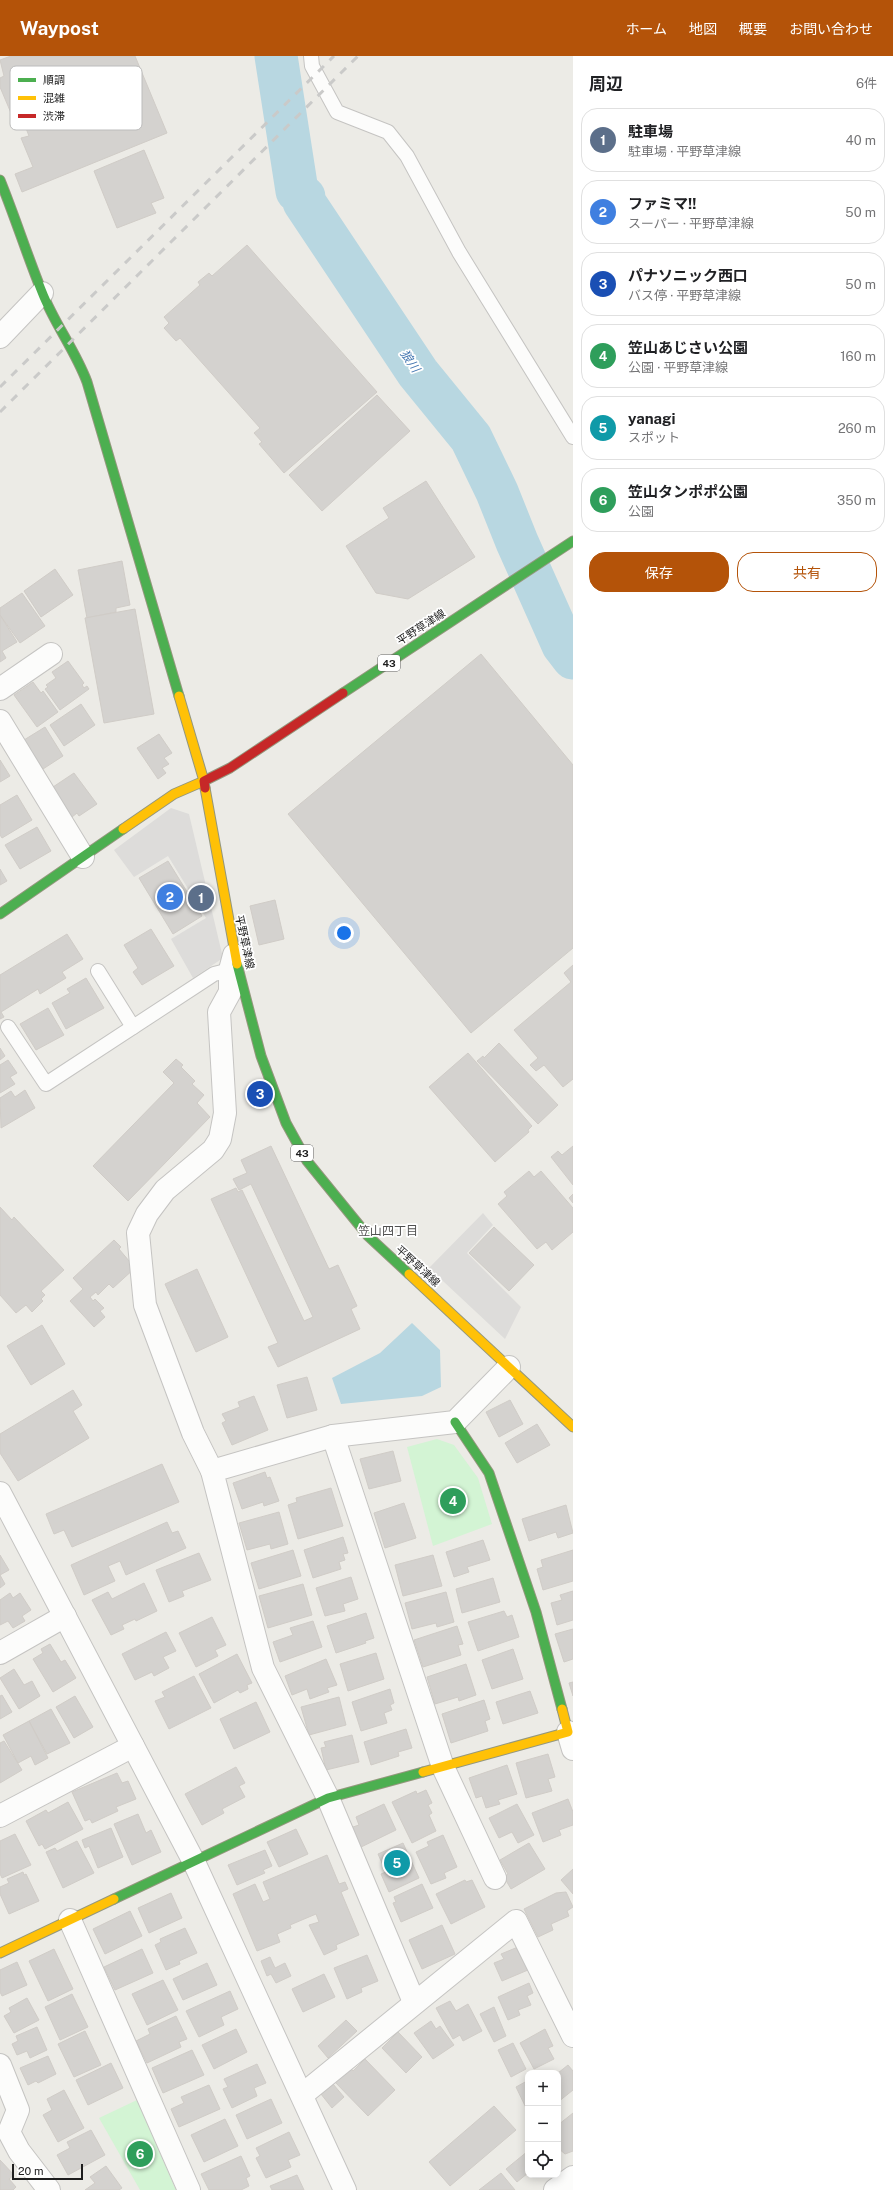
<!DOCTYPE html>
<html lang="ja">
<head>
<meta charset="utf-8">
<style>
  body { margin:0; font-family:"Public Sans","Noto Sans JP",sans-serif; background:#f2f2f2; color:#202124 }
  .controls { position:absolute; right:12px; bottom:12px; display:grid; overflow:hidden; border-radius:8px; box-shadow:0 2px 10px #0003 }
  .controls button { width:36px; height:36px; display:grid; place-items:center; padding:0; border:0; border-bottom:1px solid #e0e0e0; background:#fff; color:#202124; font:20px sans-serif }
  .scale { position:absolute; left:12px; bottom:10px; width:71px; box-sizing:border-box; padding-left:4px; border:2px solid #1e1e1e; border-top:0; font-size:11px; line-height:14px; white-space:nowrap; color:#1e1e1e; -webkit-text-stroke:3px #fff; paint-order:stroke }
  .you { position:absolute; left:344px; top:877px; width:14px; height:14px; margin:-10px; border:3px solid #fff; border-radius:50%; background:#1a73e8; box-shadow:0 0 0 6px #1a73e833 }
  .badge { display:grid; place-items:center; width:26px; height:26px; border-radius:50%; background:#b45309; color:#fff; font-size:13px; font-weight:700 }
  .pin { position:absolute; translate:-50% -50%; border:2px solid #fff; box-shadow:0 1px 4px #0006 }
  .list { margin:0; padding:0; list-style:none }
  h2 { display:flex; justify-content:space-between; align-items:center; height:52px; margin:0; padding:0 16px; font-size:17px }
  h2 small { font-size:13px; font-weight:400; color:#757577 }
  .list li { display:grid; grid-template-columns:26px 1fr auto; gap:12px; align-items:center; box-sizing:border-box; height:64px; margin:0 8px 8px; padding:0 8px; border:1px solid #e0e0e0; border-radius:16px }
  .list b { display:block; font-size:15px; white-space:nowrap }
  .list p { margin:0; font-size:13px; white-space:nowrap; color:#757577 }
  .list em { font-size:13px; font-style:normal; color:#757577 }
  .actions { display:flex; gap:8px; padding:12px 16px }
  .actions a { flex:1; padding:9px 0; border:1px solid #b45309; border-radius:16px; text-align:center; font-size:14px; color:#b45309 }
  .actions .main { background:#b45309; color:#fff }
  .icon { flex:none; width:22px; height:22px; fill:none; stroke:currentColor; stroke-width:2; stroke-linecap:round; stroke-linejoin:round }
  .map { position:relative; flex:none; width:573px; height:2134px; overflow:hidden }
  header { display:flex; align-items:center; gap:24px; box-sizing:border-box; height:56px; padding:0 20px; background:#b45309; color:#fff }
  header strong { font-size:19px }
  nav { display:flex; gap:22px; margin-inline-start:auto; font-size:14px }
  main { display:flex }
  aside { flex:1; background:#fff }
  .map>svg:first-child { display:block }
</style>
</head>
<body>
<header>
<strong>Waypost</strong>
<nav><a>ホーム</a><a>地図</a><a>概要</a><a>お問い合わせ</a></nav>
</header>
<main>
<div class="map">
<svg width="573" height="2134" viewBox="0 0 573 2134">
  <rect width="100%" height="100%" fill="#ecebe6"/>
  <g fill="#d3f4d4">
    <path d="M437,1383L454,1389L478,1422L492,1468L433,1490L407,1391Z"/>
    <path d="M137,2044L176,2134H140L99,2062Z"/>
  </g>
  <g fill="#dddcda">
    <path d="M171,752L189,758L223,902L193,922L171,883L206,862L168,800L134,821L114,794Z"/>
    <path d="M483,1157L493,1169L467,1197L521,1251L505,1283L429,1212Z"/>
  </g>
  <path fill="#b8d7e1" d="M412,1267L440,1294L441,1331L422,1340L341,1348L332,1322L380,1297Z"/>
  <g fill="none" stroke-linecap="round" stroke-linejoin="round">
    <path stroke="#b8d7e1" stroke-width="43" d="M276,0L297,135L304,141V146L418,317L471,382L497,436L517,486L563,589L573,602"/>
  </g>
  <g fill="#d4d2cf" stroke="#d0ccc7">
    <path d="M11,0H135L167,77L22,136L15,118L33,111L21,82L29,80L19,54L11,57L0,31V22L4,20L0,4Z"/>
    <path d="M144,94L164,142L151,147L156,157L117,172L94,115Z"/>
    <path d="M247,189L377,336L284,417L259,388L262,386L254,377L260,372L180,282L176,285L164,272L169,267L164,261L200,229L198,226L209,217L212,220Z"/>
    <path d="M377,339L410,375L322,455L289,419Z"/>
    <path d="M426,425L475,501L408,543L376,537L346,490L389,462L383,452Z"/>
    <path d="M122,505L130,549L116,552V556L87,562L78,514Z"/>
    <path d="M55,513L73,539L41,561L24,535Z"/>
    <path d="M22,537L45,570L20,587L0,559V552Z"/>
    <path d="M135,553L154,658L104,667L85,562Z"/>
    <path d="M0,559L17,586L2,595L6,602L0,606Z"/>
    <path d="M481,598L573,709V892L471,977L288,758Z"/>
    <path d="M68,605L84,627L82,629L84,632L87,630L89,633L60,654L45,633L48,631L46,629L56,622L52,616Z"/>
    <path d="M33,626L41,637L43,635L58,656L37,671L14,639Z"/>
    <path d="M81,648L95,669L64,690L50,669Z"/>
    <path d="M45,671L63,700L43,713L24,684Z"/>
    <path d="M159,678L172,697L164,702L169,708L162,712L166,717L158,723L137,692Z"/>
    <path d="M0,704L10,720L0,726Z"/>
    <path d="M74,717L97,748L79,760L77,757L72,761L53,731Z"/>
    <path d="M17,739L32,764L2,782L0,779V749Z"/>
    <path d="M37,771L51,795L20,813L5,789Z"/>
    <path d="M168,805L202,860L173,878L139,822Z"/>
    <path d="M0,813L7,825L0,829Z"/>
    <path d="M275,844L284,883L259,889L250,850Z"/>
    <path d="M151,873L174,910L142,929L133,916L138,912L124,889Z"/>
    <path d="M67,878L83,903L62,916L66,922L40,938L38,933L1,956L4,961L0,963V919Z"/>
    <path d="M573,909V1023L563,1031L544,1009L536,1015L530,1009L538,1002L514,974L571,926L564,917Z"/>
    <path d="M86,922L104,952L66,973L52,947L70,937L67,933Z"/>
    <path d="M48,952L64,979L36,994L20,968Z"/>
    <path d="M499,987L558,1049L538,1068L477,1005L483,1000L484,1002Z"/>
    <path d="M0,992L5,1000L0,1004Z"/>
    <path d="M468,997L532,1070L528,1074L529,1076L495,1106L429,1031Z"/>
    <path d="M176,1003L183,1009L181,1011L195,1025L192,1028L204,1039L197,1047L210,1061L128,1145L93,1110L174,1027L163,1016Z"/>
    <path d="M8,1004L17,1017L10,1021L15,1028L0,1037V1009Z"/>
    <path d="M25,1034L35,1052L1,1072L0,1042L11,1035L15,1041Z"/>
    <path d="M271,1090L329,1213L338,1209L357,1250L351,1253L360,1273L278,1311L268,1291L278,1287L211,1143L236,1132L238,1136L242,1134L304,1265L313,1261L251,1128L239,1134L233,1123L247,1117L241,1104Z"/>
    <path d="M573,1090V1129L551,1101L558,1095L562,1099Z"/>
    <path d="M529,1115L534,1121L541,1115L573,1152V1176L552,1194L546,1186L537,1193L498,1148L507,1140L504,1136Z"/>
    <path d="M573,1138V1147L569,1142Z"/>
    <path d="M0,1151L12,1164L14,1161L64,1214L41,1235L45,1239L41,1243L43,1245L32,1256L26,1249L16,1257L0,1239Z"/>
    <path d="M494,1171L534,1209L509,1235L469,1197Z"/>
    <path d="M114,1184L121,1191L119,1193L135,1212L113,1232L109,1228L98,1239L96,1236L90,1241L93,1245L95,1243L104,1252L100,1255L105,1261L94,1271L70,1245L83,1233L73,1222Z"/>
    <path d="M197,1213L228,1281L196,1296L165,1228Z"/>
    <path d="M42,1269L65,1308L31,1329L7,1290Z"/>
    <path d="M307,1321L317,1354L287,1362L277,1329Z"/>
    <path d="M73,1334L82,1349L73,1355L89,1382L18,1425L0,1397V1378Z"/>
    <path d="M254,1340L268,1374L232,1389L222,1367L226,1365L222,1358L240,1351L238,1346Z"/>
    <path d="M510,1344L523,1368L499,1381L486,1356Z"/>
    <path d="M537,1368L550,1389L517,1407L505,1387Z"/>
    <path d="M393,1395L401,1425L369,1433L360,1403Z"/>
    <path d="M162,1408L179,1446L72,1491L64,1474L54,1478L46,1458Z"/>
    <path d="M265,1416L267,1422L270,1421L279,1445L264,1450L263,1446L242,1453L233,1427Z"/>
    <path d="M331,1432L343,1470L298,1483L288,1449L297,1446L296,1442Z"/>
    <path d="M404,1447L416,1482L385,1492L374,1457Z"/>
    <path d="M566,1449L573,1477L558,1482L556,1476L529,1485L522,1463Z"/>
    <path d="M279,1456L288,1488L271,1493L270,1488L247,1494L239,1467Z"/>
    <path d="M167,1466L172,1477L178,1475L186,1492L126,1519L120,1505L108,1510L115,1525L84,1539L71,1509Z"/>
    <path d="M343,1481L348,1497L343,1498L345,1504L339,1506L341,1513L313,1522L304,1494Z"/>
    <path d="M483,1484L490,1504L467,1511L469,1516L454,1521L446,1496Z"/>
    <path d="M293,1494L301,1520L259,1533L251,1507Z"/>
    <path d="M573,1494V1525L543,1534L537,1513L543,1511L541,1504Z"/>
    <path d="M199,1497L211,1524L182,1535L184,1540L169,1546L156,1514Z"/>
    <path d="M0,1499L9,1514L0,1519Z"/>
    <path d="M433,1499L442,1530L403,1540L395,1509Z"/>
    <path d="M0,1519L5,1528L0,1532Z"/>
    <path d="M351,1521L358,1543L343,1548L345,1555L325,1560L316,1532Z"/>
    <path d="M493,1522L500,1546L462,1557L456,1533Z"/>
    <path d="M144,1527L157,1555L136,1565L135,1563L122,1569L124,1573L111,1579L92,1544L108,1536L112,1543Z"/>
    <path d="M303,1528L312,1559L268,1572L259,1540Z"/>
    <path d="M573,1535V1564L557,1569L551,1547L562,1544L560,1539Z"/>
    <path d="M446,1536L454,1566L437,1571L436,1567L412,1573L405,1547Z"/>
    <path d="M10,1537L13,1542L20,1537L31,1554L22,1560L25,1565L13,1572L8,1565L0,1569V1544Z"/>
    <path d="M504,1555L507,1561L512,1559L519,1581L478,1595L468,1566Z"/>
    <path d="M366,1557L374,1582L365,1585L366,1587L336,1597L327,1570Z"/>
    <path d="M212,1561L226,1589L215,1594L218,1600L196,1611L179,1577Z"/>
    <path d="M313,1565L322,1591L280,1606L273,1586L293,1579L290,1572Z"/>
    <path d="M457,1570L463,1588L458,1589L461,1599L423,1611L414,1584Z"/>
    <path d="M573,1573V1603L564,1606L555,1578Z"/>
    <path d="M166,1576L176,1595L163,1601L169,1612L154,1620L152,1616L135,1624L122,1598Z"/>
    <path d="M50,1588L61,1606L65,1604L76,1622L53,1636L33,1603L43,1597L41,1593Z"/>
    <path d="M513,1593L523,1623L492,1633L482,1604Z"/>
    <path d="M376,1597L384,1623L348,1635L340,1608Z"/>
    <path d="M237,1598L252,1627L247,1629L248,1633L240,1637L238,1634L214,1647L199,1618Z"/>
    <path d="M326,1603L337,1629L327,1632L329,1636L310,1643L307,1633L292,1639L285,1620Z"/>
    <path d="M466,1608L476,1639L459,1645L458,1641L435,1648L427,1621Z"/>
    <path d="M14,1613L24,1629L32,1625L40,1640L19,1653L0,1622Z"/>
    <path d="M194,1620L211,1652L169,1673L155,1645L165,1641L162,1636Z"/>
    <path d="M573,1626V1640L569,1627Z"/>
    <path d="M390,1633L394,1647L390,1649L392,1654L384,1657L387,1667L361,1675L352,1646Z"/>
    <path d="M530,1635L538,1657L503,1668L496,1646Z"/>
    <path d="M2,1639L12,1656L0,1663V1640Z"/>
    <path d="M75,1640L93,1671L74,1682L56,1651Z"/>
    <path d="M339,1641L346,1669L309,1679L301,1651Z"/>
    <path d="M484,1644L490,1663L485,1665L488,1675L451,1687L442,1658Z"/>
    <path d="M256,1646L270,1676L234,1693L220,1663Z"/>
    <path d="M51,1653L70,1687L47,1698L29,1665Z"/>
    <path d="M29,1665L48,1702L35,1709L31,1700L18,1707L3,1679Z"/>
    <path d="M406,1673L412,1692L398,1696L399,1700L371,1709L364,1686Z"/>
    <path d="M352,1679L359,1706L326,1714L321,1692L326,1691L324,1686Z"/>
    <path d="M4,1685L22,1714L0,1727V1687Z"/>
    <path d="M548,1698L555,1721L548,1723L552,1735L526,1742L516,1707Z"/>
    <path d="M507,1709L517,1738L498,1744L500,1748L486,1752L482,1740L476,1742L469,1722Z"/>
    <path d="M236,1711L245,1727L239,1730L245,1741L222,1753L224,1757L202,1769L185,1738Z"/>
    <path d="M117,1717L122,1727L128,1725L136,1743L116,1751L118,1755L92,1767L90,1763L85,1765L72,1736Z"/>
    <path d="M426,1734L432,1747L428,1749L432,1757L429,1759L436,1775L412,1787L392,1746L416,1735L417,1738Z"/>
    <path d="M568,1743L573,1756V1769L559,1774L561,1779L543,1786L532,1757Z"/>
    <path d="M68,1746L83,1773L45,1793L42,1788L39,1790L26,1765L46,1754L48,1757Z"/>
    <path d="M384,1748L396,1774L359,1792L350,1772L359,1769L356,1761Z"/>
    <path d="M517,1748L534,1779L518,1787L512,1776L499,1782L489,1762Z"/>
    <path d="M138,1758L146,1777L151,1774L161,1796L132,1809L114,1768Z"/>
    <path d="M111,1772L123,1801L98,1812L89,1790L85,1792L82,1784Z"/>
    <path d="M296,1773L308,1798L279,1811L267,1786Z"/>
    <path d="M15,1778L31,1809L2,1822L0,1818V1785Z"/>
    <path d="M443,1779L457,1811L444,1817L446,1822L431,1828L416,1796L429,1790L427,1786Z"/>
    <path d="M77,1785L94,1817L63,1832L46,1796L55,1792L57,1795Z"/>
    <path d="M403,1787L419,1822L389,1836L381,1818L386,1816L378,1798Z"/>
    <path d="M529,1787L545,1813L511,1833L504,1821L508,1818L500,1804Z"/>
    <path d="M265,1794L272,1810L263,1814L265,1817L237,1829L228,1809Z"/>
    <path d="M327,1799L339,1828L345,1826L348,1833L341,1836L359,1879L336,1889L337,1893L324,1899L309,1869L319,1866L316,1858L290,1869L291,1872L277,1878L280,1886L257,1895L233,1838L255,1828L263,1846L270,1843L263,1826Z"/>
    <path d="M573,1813V1838L561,1824Z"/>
    <path d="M23,1816L24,1819L26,1818L39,1845L9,1858L0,1838V1831L9,1827L7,1823Z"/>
    <path d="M465,1824L466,1826L472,1824L485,1851L451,1868L436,1838Z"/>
    <path d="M422,1828L433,1852L401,1866L393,1847L396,1846L394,1841Z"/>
    <path d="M566,1836L573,1851L567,1855L569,1860L551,1868L553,1874L538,1881L524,1853L556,1837Z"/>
    <path d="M171,1837L182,1862L149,1877L138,1852Z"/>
    <path d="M130,1855L142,1880L105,1898L93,1873Z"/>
    <path d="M442,1869L455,1898L422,1913L409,1884Z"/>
    <path d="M185,1872L197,1897L179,1905L180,1908L166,1914L155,1889L161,1886L160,1883Z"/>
    <path d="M518,1891L528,1914L502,1925L494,1907L504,1903L501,1898Z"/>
    <path d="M54,1893L73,1933L48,1945L29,1905Z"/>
    <path d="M142,1893L153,1917L115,1934L104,1911Z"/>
    <path d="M367,1899L378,1925L361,1932L362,1936L347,1943L334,1912Z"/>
    <path d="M270,1901L275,1912L285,1907L291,1920L276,1927L271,1918L267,1920L261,1905Z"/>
    <path d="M17,1906L27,1929L2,1940L0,1936V1914Z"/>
    <path d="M207,1907L217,1929L183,1944L173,1923Z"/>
    <path d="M324,1918L335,1941L303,1956L292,1933Z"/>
    <path d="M163,1924L178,1954L147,1969L132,1938Z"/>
    <path d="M529,1927L533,1937L527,1940L531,1949L518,1954L520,1959L508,1964L498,1941Z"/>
    <path d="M230,1935L238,1953L221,1961L224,1969L199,1981L186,1955Z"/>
    <path d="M72,1938L88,1971L60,1984L45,1951Z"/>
    <path d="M27,1942L39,1964L14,1977L4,1960L11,1956L9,1952Z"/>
    <path d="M450,1945L456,1955L468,1948L482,1975L463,1985L460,1979L453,1983L436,1952Z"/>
    <path d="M494,1951L506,1980L494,1986L480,1958Z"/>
    <path d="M176,1960L187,1983L179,1986L181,1991L147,2007L136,1985L150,1978L148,1973Z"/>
    <path d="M346,1964L357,1975L328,2002L318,1990Z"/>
    <path d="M431,1965L436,1973L440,1970L454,1989L433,2003L414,1977Z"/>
    <path d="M37,1971L47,1994L30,2002L27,1995L17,1999L12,1988L18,1985L16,1980Z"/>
    <path d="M236,1973L247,1996L214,2013L202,1989Z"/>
    <path d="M545,1973L553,1990L548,1992L554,2003L534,2013L520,1987Z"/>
    <path d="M85,1975L101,2009L74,2021L58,1988Z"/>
    <path d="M398,1976L422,2001L406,2017L382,1992Z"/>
    <path d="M513,1987L526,2013L511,2021L498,1994Z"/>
    <path d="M192,1994L204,2019L163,2037L152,2012Z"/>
    <path d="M48,2000L56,2018L38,2027L36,2025L28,2029L20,2012Z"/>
    <path d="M365,2003L395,2034L368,2060L334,2025L349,2010L353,2015Z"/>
    <path d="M111,2007L123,2032L88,2049L76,2024Z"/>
    <path d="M257,2008L266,2027L254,2032L257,2040L232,2052L223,2033L228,2031L224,2023Z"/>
    <path d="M568,2009L573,2015V2034L558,2046V2017Z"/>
    <path d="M527,2025L528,2026V2056L516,2031Z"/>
    <path d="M333,2028L344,2041L332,2052L321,2038Z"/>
    <path d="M209,2029L220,2053L179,2071L171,2053L184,2047L181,2041Z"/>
    <path d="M64,2034L84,2072L58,2086L43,2059L52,2054L47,2043Z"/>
    <path d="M271,2043L282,2067L247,2083L236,2059Z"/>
    <path d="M494,2050L516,2074L450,2130L429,2106Z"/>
    <path d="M573,2057V2095L565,2098L558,2092V2069Z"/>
    <path d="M225,2063L238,2090L204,2106L191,2079Z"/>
    <path d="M91,2074L105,2099L68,2119L57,2099L70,2092L67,2086Z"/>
    <path d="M289,2076L300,2099L288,2104L291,2111L266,2122L256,2102L260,2100L256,2092Z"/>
    <path d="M528,2095V2117L517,2126L506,2113Z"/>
    <path d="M241,2100L250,2120L246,2122L249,2130L241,2134H209L201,2118Z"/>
    <path d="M0,2104L14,2119L9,2123L16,2131L13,2134H0Z"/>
    <path d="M106,2110L122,2132L119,2134H85L95,2127L90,2121Z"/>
    <path d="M501,2117L515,2134H479Z"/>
    <path d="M297,2119L304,2134H272L270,2130Z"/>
  </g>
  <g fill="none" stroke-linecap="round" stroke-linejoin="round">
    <g stroke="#c5c4c2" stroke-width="16">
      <g id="lane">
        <path d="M311,0L312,10L337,56L388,76L407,100L459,196L573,381"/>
        <path d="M98,915L133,971"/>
        <path d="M8,971L46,1028L214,918L230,914"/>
      </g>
    </g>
    <g stroke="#c5c4c2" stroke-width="24">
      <g id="street">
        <path d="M0,281L42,237"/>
        <path d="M0,633L51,598"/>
        <path d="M0,665L83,801"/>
        <path d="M333,1380L443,1711L495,1822"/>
        <path d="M212,1415L193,1377L145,1249L138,1177L147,1158L165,1134L213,1094L220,1083L225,1057L219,956L230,936V914L234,899"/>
        <path d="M0,1437L194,1806L345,2134"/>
        <path d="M0,1597L65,1560"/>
        <path d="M568,1676L573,1693"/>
        <path d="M0,1760L133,1690"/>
        <path d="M70,1864L189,2134"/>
        <path d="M414,1946L328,1742L263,1612L212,1415L333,1380L455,1366L509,1311"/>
        <path d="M0,2009L18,2054L9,2076L19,2095L49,2134"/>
        <path d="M302,2039L516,1865L573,1980"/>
        <path d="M555,2134L573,2121"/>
      </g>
    </g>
    <g stroke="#94977d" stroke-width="11">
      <g id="fast">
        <path d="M0,124C15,161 27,199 42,236C54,267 75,294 87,326L179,640"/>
        <path d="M343,637L573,485"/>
        <path d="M0,858L123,773"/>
        <path d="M237,908L261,1000L286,1067L307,1105L368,1180L409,1218"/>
        <path d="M455,1366L489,1417L536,1556L562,1653"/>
        <path d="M114,1843L328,1742L423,1716"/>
      </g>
    </g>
    <g stroke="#94977d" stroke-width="11">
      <g id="slow">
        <path d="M205,732L237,908"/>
        <path d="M123,773L174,738L204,725L179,640"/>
        <path d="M409,1218L573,1371"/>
        <path d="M423,1716L568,1676L562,1653"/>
        <path d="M0,1897L114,1843"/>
      </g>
    </g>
    <g stroke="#94977d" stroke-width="11">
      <path id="jam" d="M205,732L204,725L230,712L343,637"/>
    </g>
    <use href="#lane" stroke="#fcfcfb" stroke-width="14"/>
    <use href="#street" stroke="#fcfcfb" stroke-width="22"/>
    <use href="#fast" stroke="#4caf50" stroke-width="9"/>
    <use href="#slow" stroke="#ffc107" stroke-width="9"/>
    <use href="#jam" stroke="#c62828" stroke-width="9"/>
    <g stroke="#cacac9" stroke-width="3" stroke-dasharray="8 8" stroke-linecap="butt">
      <path d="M0,331L334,0"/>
      <path d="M0,356L358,0"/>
    </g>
  </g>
  <g text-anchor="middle" stroke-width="3.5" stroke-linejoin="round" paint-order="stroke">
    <g fill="#fff" stroke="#626262" stroke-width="1">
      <rect x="378" y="599" width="22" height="16" rx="3"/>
      <rect x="291" y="1089" width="22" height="16" rx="3"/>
    </g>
    <g font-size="10" font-weight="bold" fill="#1e1e1e">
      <text x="389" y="611">43</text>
      <text x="302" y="1101">43</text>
    </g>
    <g font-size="11" fill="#1e1e1e" stroke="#fff">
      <text transform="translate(421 571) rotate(-33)" y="4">平野草津線</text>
      <text transform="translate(245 886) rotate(78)" y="4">平野草津線</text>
      <text transform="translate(418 1210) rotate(42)" y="4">平野草津線</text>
    </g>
    <g font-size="12" font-style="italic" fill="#4678b2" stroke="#fff">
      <text transform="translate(410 305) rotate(56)" y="4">狼川</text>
    </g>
    <g font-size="12" fill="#515151" stroke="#fff">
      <text x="388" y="1179">笠山四丁目</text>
    </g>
  </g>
  <rect x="10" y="10" width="132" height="64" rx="6" fill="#fff" stroke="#bcbcbc" stroke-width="1"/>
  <rect x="18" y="22" width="18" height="4" fill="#4caf50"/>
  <rect x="18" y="40" width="18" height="4" fill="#ffc107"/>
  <rect x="18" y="58" width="18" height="4" fill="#c62828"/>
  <g font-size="11" fill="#1e1e1e">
    <text x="43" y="28">順調</text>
    <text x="43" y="46">混雑</text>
    <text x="43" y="64">渋滞</text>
  </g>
</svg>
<div class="controls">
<button>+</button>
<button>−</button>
<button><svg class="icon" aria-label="locate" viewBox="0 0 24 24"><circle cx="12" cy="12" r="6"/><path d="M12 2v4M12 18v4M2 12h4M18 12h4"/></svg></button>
</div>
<div class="scale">20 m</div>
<div class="you"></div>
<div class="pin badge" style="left:201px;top:842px;background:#5c6f8a">1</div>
<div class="pin badge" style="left:170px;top:841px;background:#3f7fe0">2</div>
<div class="pin badge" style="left:260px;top:1038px;background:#1a4fb4">3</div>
<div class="pin badge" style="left:453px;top:1445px;background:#2e9e5b">4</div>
<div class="pin badge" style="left:397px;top:1807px;background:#0f9aa8">5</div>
<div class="pin badge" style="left:140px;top:2098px;background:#2e9e5b">6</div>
</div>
<aside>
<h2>周辺<small>6件</small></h2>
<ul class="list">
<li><span class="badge" style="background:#5c6f8a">1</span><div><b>駐車場</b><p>駐車場 · 平野草津線</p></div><em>40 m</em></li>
<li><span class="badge" style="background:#3f7fe0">2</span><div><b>ファミマ!!</b><p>スーパー · 平野草津線</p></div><em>50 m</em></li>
<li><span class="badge" style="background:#1a4fb4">3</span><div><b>パナソニック西口</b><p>バス停 · 平野草津線</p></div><em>50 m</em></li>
<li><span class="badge" style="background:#2e9e5b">4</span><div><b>笠山あじさい公園</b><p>公園 · 平野草津線</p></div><em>160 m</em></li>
<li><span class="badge" style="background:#0f9aa8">5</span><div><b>yanagi</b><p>スポット</p></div><em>260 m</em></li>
<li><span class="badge" style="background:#2e9e5b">6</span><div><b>笠山タンポポ公園</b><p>公園</p></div><em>350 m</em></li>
</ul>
<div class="actions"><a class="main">保存</a><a>共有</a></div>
</aside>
</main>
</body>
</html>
